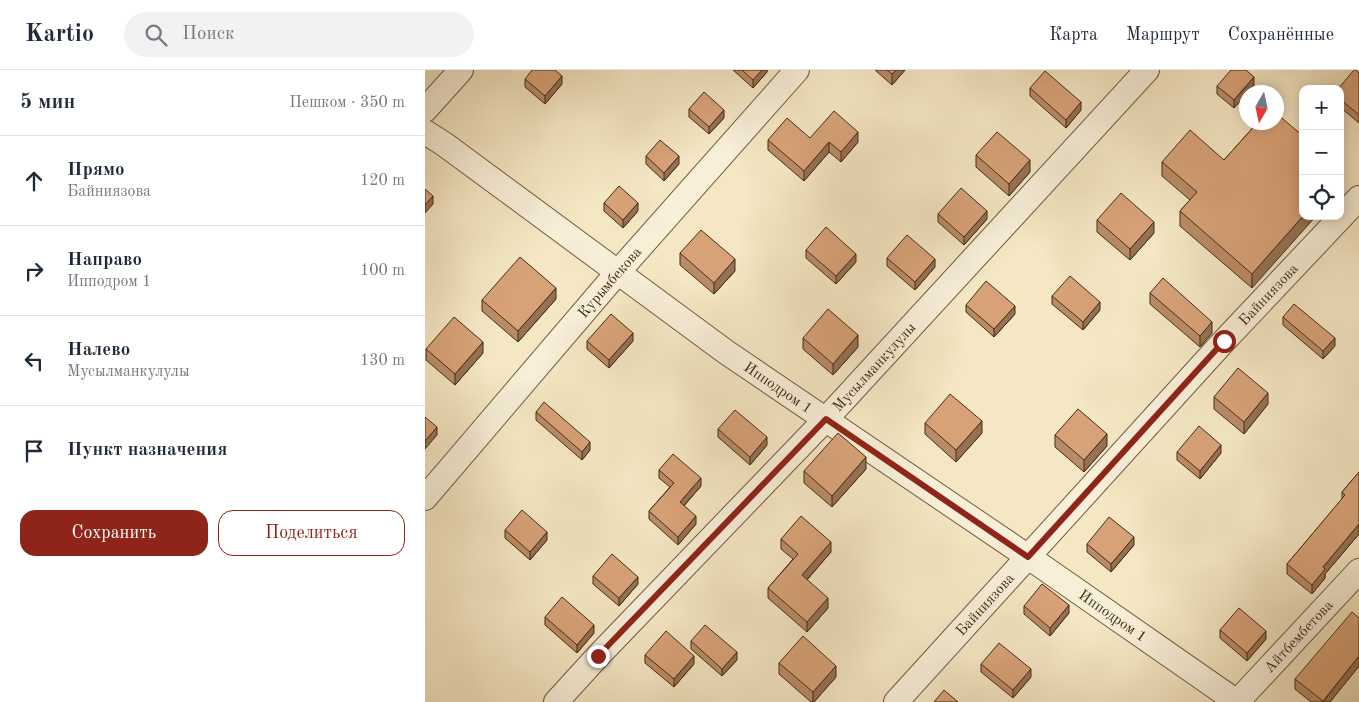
<!DOCTYPE html>
<html lang="ru">
<head>
<meta charset="utf-8">
<style>
  body { margin:0; font-family:"Old Standard TT",serif; background:#f2f2f3; color:#1f2937 }
  .controls { position:absolute; right:15px; top:15px; display:grid; overflow:hidden; border-radius:10px; box-shadow:0 2px 12px #0003 }
  .controls button { width:45px; height:45px; display:grid; place-items:center; padding:0; border:0; border-bottom:1px solid #e0e1e3; background:#fff; color:#1f2937; font:25px sans-serif }
  .compass { position:absolute; left:814px; top:15px; width:45px; height:45px; border-radius:50%; background:#fff; box-shadow:0 2px 12px #0003; rotate:189deg }
  .stop { position:absolute; width:15px; height:15px; margin:-11px; border:4px solid #8f2418; border-radius:50%; background:#fff }
  .stop.end { background:#8f2418; border-color:#fff; box-shadow:0 1px 5px #0008 }
  .list { margin:0; padding:0; list-style:none }
  h2 { display:flex; justify-content:space-between; align-items:center; height:65px; margin:0; padding:0 20px; font-size:21px }
  h2 small { font-size:16px; font-weight:400; color:#747a83 }
  .list li { display:grid; grid-template-columns:32px 1fr auto; gap:15px; align-items:center; box-sizing:border-box; height:90px; padding:0 20px; border-top:1px solid #e0e1e3 }
  .list b { display:block; font-size:19px; white-space:nowrap }
  .list p { margin:0; font-size:16px; white-space:nowrap; color:#747a83 }
  .list em { font-size:16px; font-style:normal; color:#747a83 }
  .actions { display:flex; gap:10px; padding:15px 20px }
  .actions a { flex:1; padding:11px 0; border:1px solid #8f2418; border-radius:15px; text-align:center; font-size:18px; color:#8f2418 }
  .actions .main { background:#8f2418; color:#fff }
  .icon { flex:none; width:28px; height:28px; fill:none; stroke:currentColor; stroke-width:2; stroke-linecap:round; stroke-linejoin:round }
  .map { position:relative; flex:none; width:934px; height:632px; overflow:hidden }
  header { display:flex; align-items:center; gap:30px; box-sizing:border-box; height:70px; padding:0 25px; background:#fff; border-bottom:1px solid #e0e1e3 }
  header strong { font-size:24px }
  nav { display:flex; gap:28px; margin-inline-start:auto; font-size:18px }
  .search { width:350px; height:45px; background:#f2f2f3; display:flex; align-items:center; gap:12px; box-sizing:border-box; padding:0 18px; border-radius:28px; color:#747a83; font-size:19px }
  main { display:flex }
  aside { flex:1; background:#fff }
  .map>svg:first-child { display:block }
</style>
</head>
<body>
<header>
<strong>Kartio</strong>
<div class="search"><svg class="icon" aria-label="search" viewBox="0 0 24 24"><circle cx="10" cy="10" r="6"/><path d="M15 15l6 6"/></svg>Поиск</div>
<nav><a>Карта</a><a>Маршрут</a><a>Сохранённые</a></nav>
</header>
<main>
<aside>
<h2>5 мин<small>Пешком · 350 m</small></h2>
<ul class="list">
<li><svg class="icon" aria-label="ahead" viewBox="0 0 24 24"><path d="M12 20V5M6 11l6-6 6 6"/></svg><div><b>Прямо</b><p>Байниязова</p></div><em>120 m</em></li>
<li><svg class="icon" aria-label="right" viewBox="0 0 24 24"><path d="M7 20v-9h11M14 6l5 5-5 5"/></svg><div><b>Направо</b><p>Ипподром 1</p></div><em>100 m</em></li>
<li><svg class="icon" aria-label="left" viewBox="0 0 24 24"><path d="M17 20v-9H6M10 6l-5 5 5 5"/></svg><div><b>Налево</b><p>Мусылманкулулы</p></div><em>130 m</em></li>
<li><svg class="icon" aria-label="arrive" viewBox="0 0 24 24"><path d="M6 21V4h12l-3 4 3 4H6"/></svg><div><b>Пункт назначения</b></div></li>
</ul>
<div class="actions"><a class="main">Сохранить</a><a>Поделиться</a></div>
</aside>
<div class="map">
<svg width="934" height="632" viewBox="0 0 934 632">
  <rect width="100%" height="100%" fill="#f5e7c4"/>
  <filter id="stains"><feTurbulence type="fractalNoise" baseFrequency=".004" numOctaves="4"/><feColorMatrix values="0 0 0 0 .2 0 0 0 0 .09 0 0 0 0 .02 0 0 0 .5 -.17"/></filter>
  <radialGradient id="worn" r=".72"><stop offset=".6" stop-color="#630" stop-opacity="0"/><stop offset="1" stop-color="#630" stop-opacity=".3"/></radialGradient>
  <g fill="none" stroke-linecap="round" stroke-linejoin="round">
    <g stroke="#705c3f" stroke-width="26">
      <g id="minor">
        <path d="M0,40L36,0"/>
        <path id="s1" d="M0,62L19,74L301,282L615,495L812,632"/>
        <path id="s2" d="M0,428L193,202L372,0"/>
        <path id="s3" d="M131,632L173,586L401,349L722,0"/>
        <path id="s4" d="M471,632L799,271L934,128"/>
        <path id="s5" d="M812,632L934,501"/>
      </g>
    </g>
    <use href="#minor" stroke="#f8efd9" stroke-width="24"/>
  </g>
  <g fill="#ba8b67" stroke="#432d13">
    <path d="M308,0H342V2L328,18Z"/>
    <path d="M450,0H480L467,15Z"/>
    <path d="M934,3V53L915,37V19Z"/>
    <path d="M100,9L137,14L120,34L100,17Z"/>
    <path d="M829,15L809,38L792,24V16Z"/>
    <path d="M605,18L656,40L641,58L605,26Z"/>
    <path d="M264,39L299,48L284,64L264,47Z"/>
    <path d="M833,52L827,218L755,156V141L765,130L737,106V92L799,90Z"/>
    <path d="M385,68L433,72L416,92L404,82L379,111L343,80V70Z"/>
    <path d="M551,85L605,102L584,126L551,97Z"/>
    <path d="M221,86L254,94L239,111L221,94Z"/>
    <path d="M179,133L213,141L198,158L179,141Z"/>
    <path d="M513,144L562,149L539,175L513,152Z"/>
    <path d="M672,150L729,163L705,190L672,162Z"/>
    <path d="M381,180L431,192L411,214L381,188Z"/>
    <path d="M255,183L310,201L289,224L255,195Z"/>
    <path d="M462,188L510,197L490,220L462,196Z"/>
    <path d="M725,223L787,263L775,277L725,234Z"/>
    <path d="M627,226L675,240L658,260L627,234Z"/>
    <path d="M131,229L93,272L57,241V230Z"/>
    <path d="M541,235L590,244L569,267L541,242Z"/>
    <path d="M858,247L910,276L898,289L858,255Z"/>
    <path d="M378,268L433,277L408,305L378,279Z"/>
    <path d="M162,271H208L184,298L162,279Z"/>
    <path d="M1,279L58,283L30,315L1,290Z"/>
    <path d="M789,327L843,334L819,364L789,339Z"/>
    <path d="M111,342L165,380L157,390L111,350Z"/>
    <path d="M500,353L557,363L531,392L500,364Z"/>
    <path d="M293,359L342,375L325,395L293,367Z"/>
    <path d="M630,365L682,376L659,402L630,377Z"/>
    <path d="M752,382L796,383L775,409L752,390Z"/>
    <path d="M441,399L407,437L379,413V401Z"/>
    <path d="M234,400L276,416L259,436L271,454L253,475L224,449V441L245,417L234,408Z"/>
    <path d="M934,402V464L900,504V508L887,524L862,504V494L917,429V422Z"/>
    <path d="M80,460L122,470L105,490L80,468Z"/>
    <path d="M356,469L406,482L382,510L403,538L382,562L343,528V518L368,489L356,479Z"/>
    <path d="M662,474L709,475L686,502L662,482Z"/>
    <path d="M168,506L213,514L194,536L168,514Z"/>
    <path d="M599,536L644,543L625,566L599,544Z"/>
    <path d="M120,547L169,563L152,583L120,555Z"/>
    <path d="M795,560L841,569L822,591L795,568Z"/>
    <path d="M266,571L312,590L297,606L266,579Z"/>
    <path d="M220,585L269,594L249,617L220,593Z"/>
    <path d="M354,593L411,607L389,632H386L354,604Z"/>
    <path d="M556,594L606,607L588,628L556,602Z"/>
    <path d="M934,596L905,632H886L870,619V609Z"/>
  </g>
  <g fill="#977154" stroke="#432d13">
    <path d="M337,0H342V2L328,18V10Z"/>
    <path d="M471,0H480L467,15V4Z"/>
    <path d="M137,6V14L120,34V26Z"/>
    <path d="M829,7V15L823,22H822V24L809,38V30Z"/>
    <path d="M656,32V40L641,58V50Z"/>
    <path d="M299,40V48L284,64V57Z"/>
    <path d="M433,62V72L416,92V82Z"/>
    <path d="M404,72V82L379,111V101Z"/>
    <path d="M254,86V94L239,111V103Z"/>
    <path d="M605,90V102L584,126V114Z"/>
    <path d="M918,101V116L915,118V104Z"/>
    <path d="M8,126V134L0,143V135Z"/>
    <path d="M213,133V141L198,158V150Z"/>
    <path d="M562,141V149L539,175V167Z"/>
    <path d="M878,146H891L827,218V204Z"/>
    <path d="M729,152V163L705,190V179Z"/>
    <path d="M431,184V192L411,214V206Z"/>
    <path d="M310,189V201L289,224V213Z"/>
    <path d="M510,189V197L490,220V212Z"/>
    <path d="M131,218V229L93,272V261Z"/>
    <path d="M675,232V240L658,260V252Z"/>
    <path d="M590,236V244L569,267V259Z"/>
    <path d="M787,252V263L775,277V266Z"/>
    <path d="M208,263V271L184,298V290Z"/>
    <path d="M433,265V277L408,305V294Z"/>
    <path d="M910,268V276L898,289V281Z"/>
    <path d="M58,272V283L30,315V304Z"/>
    <path d="M843,323V334L819,364V352Z"/>
    <path d="M557,351V363L531,392V380Z"/>
    <path d="M12,357V365L0,379V371Z"/>
    <path d="M682,364V376L659,402V390Z"/>
    <path d="M342,367V375L325,395V387Z"/>
    <path d="M165,372V380L157,390V382Z"/>
    <path d="M796,375V383L775,409V401Z"/>
    <path d="M441,387V399L407,437V426Z"/>
    <path d="M276,408V416L255,440V432Z"/>
    <path d="M271,446V454L253,475V467Z"/>
    <path d="M934,454V464L900,504V508L887,524V515L898,497Z"/>
    <path d="M122,462V470L105,490V482Z"/>
    <path d="M709,467V475L686,502V494Z"/>
    <path d="M406,472V482L377,515V505Z"/>
    <path d="M213,507V514L194,536V528Z"/>
    <path d="M403,528V538L382,562V552Z"/>
    <path d="M644,535V543L625,566V558Z"/>
    <path d="M169,555V563L152,583V575Z"/>
    <path d="M841,561V569L822,591V583Z"/>
    <path d="M312,582V590L297,606V599Z"/>
    <path d="M269,586V594L249,617V609Z"/>
    <path d="M934,586V596L905,632H898Z"/>
    <path d="M411,596V607L389,632H388V622Z"/>
    <path d="M606,599V607L588,628V620Z"/>
  </g>
  <g fill="#d8a278" stroke="#432d13">
    <path d="M107,0H130L137,6L120,26L100,9Z"/>
    <path d="M317,0H337L328,10Z"/>
    <path d="M462,0H471L467,4Z"/>
    <path d="M806,0H821L829,7L809,30L792,16Z"/>
    <path d="M929,0H931L934,3V45L915,29V19H913Z"/>
    <path d="M620,1L656,32L641,50L605,18Z"/>
    <path d="M279,22L299,40L284,57L264,39Z"/>
    <path d="M409,41L433,62L416,82L404,72L379,101L343,70L362,48L385,68Z"/>
    <path d="M852,44L878,66V146L827,204L755,141L772,122L737,92L765,60L799,90L833,52H852Z"/>
    <path d="M572,62L605,90L584,114L551,85Z"/>
    <path d="M235,70L254,86L239,103L221,86Z"/>
    <path d="M194,116L213,133L198,150L179,133Z"/>
    <path d="M536,118L562,141L539,167L513,144Z"/>
    <path d="M0,119L8,126L0,135Z"/>
    <path d="M696,123L729,152L705,179L672,150Z"/>
    <path d="M401,157L431,184L411,206L381,180Z"/>
    <path d="M276,160L310,189L289,213L255,183Z"/>
    <path d="M482,165L510,189L490,212L462,188Z"/>
    <path d="M95,187L131,218L93,261L57,230Z"/>
    <path d="M645,206L675,232L658,252L627,226Z"/>
    <path d="M738,208L787,252L775,266L725,223Z"/>
    <path d="M561,211L590,236L569,259L541,235Z"/>
    <path d="M869,234L910,268L898,281L858,247Z"/>
    <path d="M403,239L433,265L408,294L378,268Z"/>
    <path d="M186,244L208,263L184,290L162,271Z"/>
    <path d="M29,247L58,272L30,304L1,279Z"/>
    <path d="M813,298L843,323L819,352L789,327Z"/>
    <path d="M525,324L557,351L531,380L500,353Z"/>
    <path d="M119,332L165,372L157,382L111,342Z"/>
    <path d="M653,339L682,364L659,390L630,365Z"/>
    <path d="M310,340L342,367L325,387L293,359Z"/>
    <path d="M0,347L12,357L0,371Z"/>
    <path d="M774,356L796,375L775,401L752,382Z"/>
    <path d="M413,363L441,387L407,426L379,401Z"/>
    <path d="M248,384L276,408L255,432L271,446L253,467L224,441L249,413L234,400Z"/>
    <path d="M934,402V454L898,497L900,499L887,515L862,494L920,425L917,422Z"/>
    <path d="M97,440L122,462L105,482L80,460Z"/>
    <path d="M376,446L406,472L377,505L403,528L382,552L343,518L373,484L356,469Z"/>
    <path d="M684,447L709,467L686,494L662,474Z"/>
    <path d="M187,484L213,507L194,528L168,506Z"/>
    <path d="M617,514L644,535L625,558L599,536Z"/>
    <path d="M137,527L169,555L152,575L120,547Z"/>
    <path d="M814,538L841,561L822,583L795,560Z"/>
    <path d="M927,542L934,548V586L898,631L870,609Z"/>
    <path d="M280,555L312,582L297,599L266,571Z"/>
    <path d="M241,561L269,586L249,609L220,585Z"/>
    <path d="M378,566L411,596L388,622L354,593Z"/>
    <path d="M574,573L606,599L588,620L556,594Z"/>
    <path d="M519,620L533,632H509Z"/>
  </g>
  <g fill="none" stroke-linecap="round" stroke-linejoin="round">
    <path stroke="#8f2418" stroke-width="6" d="M173,586L401,349L603,487L799,271"/>
  </g>
  <g text-anchor="middle" stroke-width="5" stroke-linejoin="round" paint-order="stroke">
    <g font-size="15" fill="#432d13" stroke="#f8efd9">
      <text dy="5" stroke="none"><textPath href="#s2" startOffset="284">Курымбекова</textPath></text>
      <text dy="5" stroke="none"><textPath href="#s4" startOffset="552">Байниязова</textPath></text>
      <text dy="5" stroke="none"><textPath href="#s3" startOffset="462">Мусылманкулулы</textPath></text>
      <text dy="5" stroke="none"><textPath href="#s1" startOffset="436">Ипподром 1</textPath></text>
      <text dy="5" stroke="none"><textPath href="#s4" startOffset="132">Байниязова</textPath></text>
      <text dy="5" stroke="none"><textPath href="#s1" startOffset="841">Ипподром 1</textPath></text>
      <text dy="5" stroke="none"><textPath href="#s5" startOffset="90">Айтбембетова</textPath></text>
    </g>
  </g>
  <rect width="100%" height="100%" filter="url(#stains)"/>
  <rect width="100%" height="100%" fill="url(#worn)"/>
</svg>
<div class="controls">
<button>+</button>
<button>−</button>
<button><svg class="icon" aria-label="locate" viewBox="0 0 24 24"><circle cx="12" cy="12" r="6"/><path d="M12 2v4M12 18v4M2 12h4M18 12h4"/></svg></button>
</div>
<svg class="compass" viewBox="-18 -18 36 36"><path d="M0-13l5 13h-10z" fill="#e53935"/><path d="M0 13l5-13h-10z" fill="#747a83"/></svg>
<div class="stop" style="left:799px;top:271px"></div>
<div class="stop end" style="left:173px;top:586px"></div>
</div>
</main>
</body>
</html>
